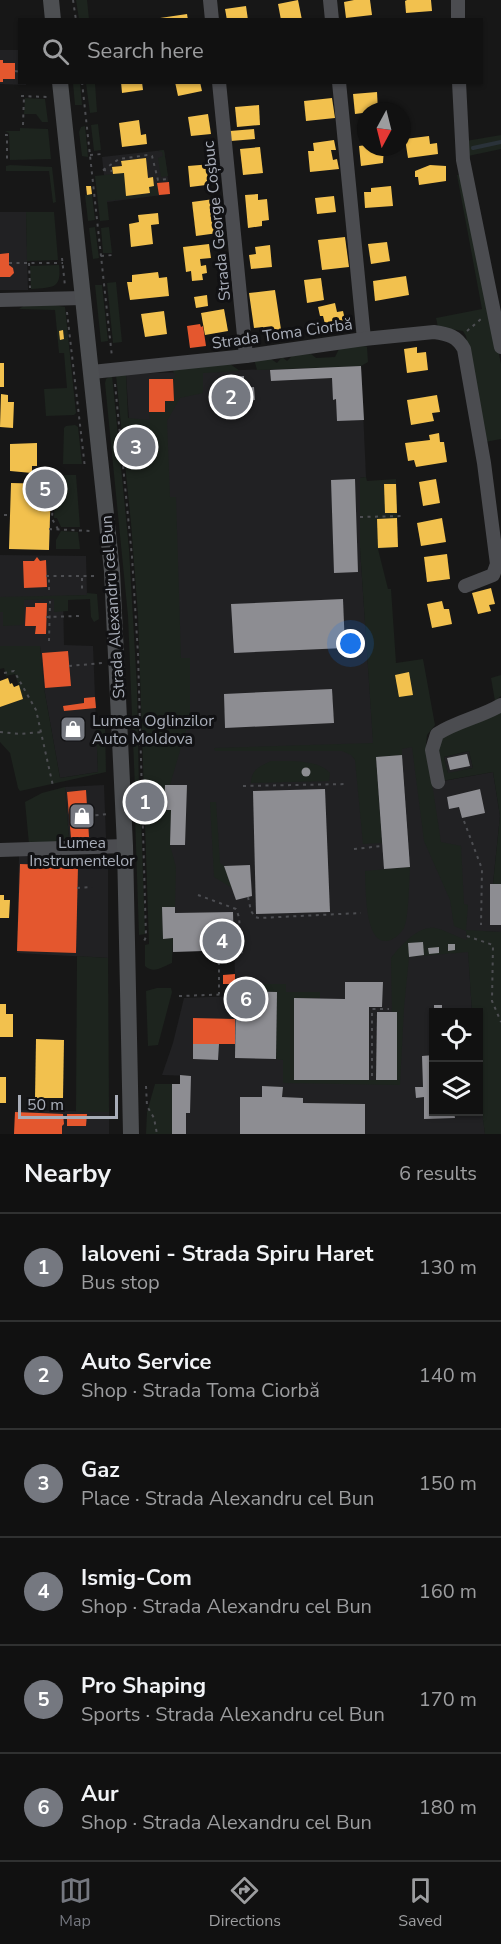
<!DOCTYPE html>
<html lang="en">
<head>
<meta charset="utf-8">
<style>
  body { margin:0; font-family:"Nunito Sans",sans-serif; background:#1e1f1f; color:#f1f3f6 }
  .controls { position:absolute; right:18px; bottom:18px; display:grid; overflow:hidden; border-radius:0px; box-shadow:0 2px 4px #0004 }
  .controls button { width:54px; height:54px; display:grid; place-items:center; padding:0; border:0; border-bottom:2px solid #303131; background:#111; color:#f1f3f6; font:30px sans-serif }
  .compass { position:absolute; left:357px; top:102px; width:54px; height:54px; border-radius:50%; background:#111; box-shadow:0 2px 4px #0004; rotate:187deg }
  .scale { position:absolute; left:18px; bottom:15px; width:100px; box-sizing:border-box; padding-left:6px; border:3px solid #a8adb8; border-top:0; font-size:16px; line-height:21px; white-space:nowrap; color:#a8adb8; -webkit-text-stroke:4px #111113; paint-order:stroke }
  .you { position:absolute; left:351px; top:644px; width:21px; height:21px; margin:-15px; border:4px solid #fff; border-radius:50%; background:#1a73e8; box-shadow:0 0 0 9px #1a73e833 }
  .badge { display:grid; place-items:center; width:39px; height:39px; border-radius:50%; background:#757880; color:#fff; font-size:20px; font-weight:700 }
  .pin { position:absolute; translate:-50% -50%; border:3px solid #fff; box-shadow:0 2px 6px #0006 }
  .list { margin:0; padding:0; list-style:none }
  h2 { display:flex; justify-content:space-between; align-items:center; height:78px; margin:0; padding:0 24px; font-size:26px }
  h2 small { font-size:20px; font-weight:400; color:#9c9d9f }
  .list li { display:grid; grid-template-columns:39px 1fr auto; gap:18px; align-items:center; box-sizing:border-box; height:108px; padding:0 24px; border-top:2px solid #303131 }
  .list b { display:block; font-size:22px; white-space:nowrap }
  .list p { margin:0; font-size:20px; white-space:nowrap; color:#9c9d9f }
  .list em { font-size:20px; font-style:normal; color:#9c9d9f }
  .icon { flex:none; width:33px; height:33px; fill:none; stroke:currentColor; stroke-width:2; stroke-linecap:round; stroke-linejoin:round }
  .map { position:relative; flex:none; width:501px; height:1134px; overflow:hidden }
  .search { position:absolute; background:#111; box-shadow:0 2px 4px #0004; left:18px; right:18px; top:18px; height:66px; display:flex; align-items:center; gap:15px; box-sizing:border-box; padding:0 21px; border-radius:0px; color:#9c9d9f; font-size:22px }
  .sheet { height:726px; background:#111 }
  nav { display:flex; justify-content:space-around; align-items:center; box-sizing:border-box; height:84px; border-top:2px solid #303131; background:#111; font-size:16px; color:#9c9d9f }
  nav a { display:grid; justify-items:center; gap:3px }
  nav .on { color:#757880 }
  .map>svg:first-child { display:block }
</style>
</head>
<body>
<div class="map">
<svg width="501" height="1134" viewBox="0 0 501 1134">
  <rect width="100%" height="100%" fill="#171717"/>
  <g fill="#212123">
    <path d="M0,50H19L20,82L26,83V85L0,84Z"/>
    <path d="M164,150L170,194L107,202L102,157Z"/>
    <path d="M0,212H26L28,290H0Z"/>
    <path d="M361,366L366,477L360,478V548L374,753L426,744L432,783L493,772L500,816L493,884H501V932L467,931L472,1012H434V1112H478L479,1084L485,1134H172V1084H190L191,1076L162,1075L173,1043L184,998L236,996L234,950L173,952V939H163L126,374Z"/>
    <path d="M0,555L86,556L87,595L63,596L64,645L93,646L98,772L60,778L44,688L40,646H0Z"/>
    <path d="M469,751L473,768L448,774L444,757Z"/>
    <path d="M104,785L106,838L69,841L65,787Z"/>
    <path d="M70,854L108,860V958L17,953L19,856Z"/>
    <path d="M15,1110L109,1112V1134H14Z"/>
  </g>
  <g fill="#1d241e" fill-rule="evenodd">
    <path d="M76,0H87L89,19H79Z"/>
    <path d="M73,83H80L82,105H75Z"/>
    <path d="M86,83H95L97,112L90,113Z"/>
    <path d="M25,98L45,99L48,122H42L36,114H24Z"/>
    <path d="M98,124L101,150L94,151L91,125Z"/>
    <path d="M85,126L88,157L82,156L79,132L81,127Z"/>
    <path d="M20,128L48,129L51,159L10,160L9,133L5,131H20Z"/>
    <path d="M501,135V149L468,156L466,141Z"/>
    <path d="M164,150L168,176L161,177L158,158L163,156L162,152L158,151Z"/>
    <path d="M10,165L52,167L56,202L53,203L49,171H6V166Z"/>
    <path d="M124,173L126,196L150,194L149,187L158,186L159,195L107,201L109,220L100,221L95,176Z"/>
    <path d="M462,174L501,364V439L485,442L466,336L463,331L438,327L436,318L482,309L457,175Z"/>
    <path d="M92,194L95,220L88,221L85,195Z"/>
    <path d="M26,212H54L58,260L27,261Z"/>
    <path d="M95,227L99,258L93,259L89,228Z"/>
    <path d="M109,227L112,253H103L101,228Z"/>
    <path d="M59,265C62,290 52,287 31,289L30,266Z"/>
    <path d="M116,282L122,342L113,343L107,283Z"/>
    <path d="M95,285H102L108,341L101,342Z"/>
    <path d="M49,304L65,307L76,413L74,415L46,416L44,389L67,388L64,353H59L55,310L19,309L25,305Z"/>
    <path d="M363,345L367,347L368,362L361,366L257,370L254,359L268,357L277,363L282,357L287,361L293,355L311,354L316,358L335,357L339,349Z"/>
    <path d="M230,364L240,371L203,373V393L180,398L167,421L170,497H176L181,658H190V730H186L170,785H165L164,810H171L170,845L176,867L175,907H162L163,938H173L172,963C162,967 154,974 145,966V945L149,944L138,615L131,523L116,375L126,374L128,418L150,420L149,412H165V401H174L173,379L176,374H174L173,370Z"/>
    <path d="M112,375L129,549L137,688L139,789H135L128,616L105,383L106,379Z"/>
    <path d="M75,425L78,427L82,464H63L64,428L66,426Z"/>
    <path d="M64,475H76L80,527H61L57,518H54L55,492H61V485L64,484Z"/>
    <path d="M366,477L367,481L396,479L398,547L378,549L388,589H391L396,663L423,659L435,725L427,735L426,744L441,842L461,846L464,904L468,905L466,930L501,932V1134H485L478,1084V1012H472L468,952L409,957L404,1008L400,1085L283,1083V1060L276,1059L277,992L236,991L235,984H286V992H320V998H295L294,1080H397V1013L392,1012L391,958C401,946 417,926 435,928C445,930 457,937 467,940L466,931L454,926L450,900L424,841L412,747L402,749V755L376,757L382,843L363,844L355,760L351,755L342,751H215L214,748L373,743L360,548V478Z"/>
    <path d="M61,531L78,532L80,549H56V540Z"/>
    <path d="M87,593L97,594L99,619L94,622L91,617L90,599L68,600V611L54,612V599L24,600V623L22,625L3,626V612H0V597L87,595Z"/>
    <path d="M0,646H40L44,688L60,778L98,772L96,728L105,727L106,772L20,791L18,788L10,753L0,742V707L23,699L15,674L6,676L4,668L0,669Z"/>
    <path d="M501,675V696L495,701L491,678Z"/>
    <path d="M501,711V884H493L500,816L493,772L442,781L438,740L443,735ZM469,751L473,768L448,773L444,757Z"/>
    <path d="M271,761C288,761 318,759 330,773L329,781L251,783C251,770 260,766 271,761Z"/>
    <path d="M65,787L69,839H63V842L29,844L25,802L42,793Z"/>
    <path d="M210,802H216L220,863L224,866L232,888L214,877Z"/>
    <path d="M135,816H141L145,934L139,935Z"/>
    <path d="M410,867C409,880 409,918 404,928C401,933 393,941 386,941C364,942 366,886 365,871Z"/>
    <path d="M77,956L108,958L109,1112H76Z"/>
    <path d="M157,988H171L172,992L158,1045L148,1046L146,991Z"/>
    <path d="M155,1084H172V1134H146L147,1112Z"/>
  </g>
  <g fill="#f2c14e">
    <path d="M298,0L302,20H281L278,4Z"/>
    <path d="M354,0H370L372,15L346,18L344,2Z"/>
    <path d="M407,0H431L432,11L406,13L405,1Z"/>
    <path d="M246,6L248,20H227L225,9Z"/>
    <path d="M187,14L188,20H160V18Z"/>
    <path d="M121,82H142L143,90L122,93Z"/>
    <path d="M175,82H200L202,91L178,96Z"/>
    <path d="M377,92L378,111L355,114L353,94Z"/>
    <path d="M332,98L335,118L306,121L304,101Z"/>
    <path d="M259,105L260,125L237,127L235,107Z"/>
    <path d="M208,114L211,134L191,136L188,117Z"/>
    <path d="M139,120L141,135L146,134L147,144L122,147L119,123Z"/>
    <path d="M254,129L255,139L231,141L230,131Z"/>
    <path d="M429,136L430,144L437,143L438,154L408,158L405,139Z"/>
    <path d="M334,140L336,150H331L333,160L337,159L339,169L310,172L308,151H314L313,143Z"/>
    <path d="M366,145V147H384L383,163L361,166L359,146Z"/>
    <path d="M260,147L263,173L243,175L240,149Z"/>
    <path d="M146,158L148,178L153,177L154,186L149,187L150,193L126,196L124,173L113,174L112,167L122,166L121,161Z"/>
    <path d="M212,164L214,184L190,187L188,166Z"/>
    <path d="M430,165L446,166V181L419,185L418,177H415V171Z"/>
    <path d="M86,186H91L92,194L87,195Z"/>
    <path d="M391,186L393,206L365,208L364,192H371V188Z"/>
    <path d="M258,194V200L267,199L269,220L262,221V226L248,228L245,195Z"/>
    <path d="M334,196L336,212L317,214L315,198Z"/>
    <path d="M214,199L218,233L196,236L192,202Z"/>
    <path d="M158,213L159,224L151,225L153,244L131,247L129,224L139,222L138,215Z"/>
    <path d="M345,237L349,267L322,270L318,240Z"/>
    <path d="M387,242L390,261L371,264L368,244Z"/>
    <path d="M209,244L211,258L200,259L201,266L206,265L207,273L202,274L203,280L192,281L191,271L186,272L183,247Z"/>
    <path d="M270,245L272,267L251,269L249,255L256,254L255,247Z"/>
    <path d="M158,272L159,278L167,277L169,296L130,300L127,282H132V275Z"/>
    <path d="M406,276L409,295L375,301L373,281Z"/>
    <path d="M321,278L324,300L307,303L304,280Z"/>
    <path d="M275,290L282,336L265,338L263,327L254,328L249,293Z"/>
    <path d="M207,295L208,306L196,308L194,297Z"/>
    <path d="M335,303L337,312L343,311L346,324L326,328L323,316H320L318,307Z"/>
    <path d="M224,309L228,331L205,335L201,313Z"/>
    <path d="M164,311L167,334L145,337L141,314Z"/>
    <path d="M63,330L64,339L60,340L59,331Z"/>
    <path d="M417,347V353L426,352L428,370L407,373L404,349Z"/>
    <rect x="0" y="363" width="4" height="24"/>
    <path d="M1,394L8,395V402H14L13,428L0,427Z"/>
    <path d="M437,395L440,412L432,413L434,421L411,425L407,400Z"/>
    <path d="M439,433L440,442H444L447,462L416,467L414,460L408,461L405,443L430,440L429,435Z"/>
    <path d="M37,443V466H32V473L10,471V444Z"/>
    <path d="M436,479L440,503L423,506L419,482Z"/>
    <path d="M11,483L51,484L49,550L9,549Z"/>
    <path d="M384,484H396L397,513H385Z"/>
    <path d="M397,518L398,547L378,548L377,519Z"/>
    <path d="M442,518L446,542L421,546L417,523Z"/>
    <path d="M447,554L450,579L427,582L424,557Z"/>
    <path d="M491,588L495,604L489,605L491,611L478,614L472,593Z"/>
    <path d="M442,601L444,609H449L452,624L432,628L427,604Z"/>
    <path d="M409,672L413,695L399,697L395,675Z"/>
    <path d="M8,678L10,684L12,683L14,687L19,685L23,699L0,707V681Z"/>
    <path d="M0,895H4V900H10L9,918H0Z"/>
    <path d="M0,1004H6V1014H13V1037H0Z"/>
    <path d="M36,1039L64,1040L63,1098H35Z"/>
    <rect x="0" y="1077" width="6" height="26"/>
  </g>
  <g fill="#e4572e">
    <path d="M0,60H3V63H15V79H3V82H0Z"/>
    <path d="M169,182L170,194L159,195L157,183Z"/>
    <path d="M9,253V265L13,268L14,273L10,277H0V254Z"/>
    <path d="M200,324L201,327L203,326L206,346L190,348L187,326Z"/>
    <path d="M149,379H173L174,401H165V412H149Z"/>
    <path d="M37,557L40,561L46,560L47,587L24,588L23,561H34Z"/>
    <path d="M35,603H47L46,634H35L36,626H25L26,607H35Z"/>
    <path d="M68,651L71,686L45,688L42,653Z"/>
    <path d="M95,697L96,708L64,711L63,706L84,703V698Z"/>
    <path d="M76,721L78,738L63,740L61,723Z"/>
    <path d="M86,790L89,837L71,838L67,792Z"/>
    <path d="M20,864L78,866L76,953L17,951Z"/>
    <path d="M235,974V984H223V975Z"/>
    <path d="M193,1018L235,1019V1044H193Z"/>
    <path d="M15,1112L63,1114L64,1124L62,1126V1134H14Z"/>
    <path d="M67,1114H87L86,1126H67Z"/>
  </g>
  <g fill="#8d8d92">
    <path d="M361,366L364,420L337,421L336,399L333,400L332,378L271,381L270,370Z"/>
    <path d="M244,376V388L254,387L255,400L223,402L222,389H227L226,377Z"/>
    <path d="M355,479L358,572L334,573L331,480Z"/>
    <path d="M343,599L345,648L234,653L231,604Z"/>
    <path d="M332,689L334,723L225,728L224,694Z"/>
    <path d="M467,754L470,766L450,770L447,758Z"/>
    <path d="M402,755L410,867L384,869L376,757Z"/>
    <circle cx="306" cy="772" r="4.5"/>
    <path d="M165,785H187L185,845H170L171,810H164Z"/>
    <path d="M325,789L330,912L256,914L253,791Z"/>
    <path d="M480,789L485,813L462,818L459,807L449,809L447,797Z"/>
    <path d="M250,865L252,896L236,900L224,866Z"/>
    <rect x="490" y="884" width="11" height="41"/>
    <path d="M162,907H175V913L233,912L234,950L173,952V938L163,939Z"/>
    <path d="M423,942L424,955L409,957L408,943Z"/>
    <path d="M448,944H455V950L448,951Z"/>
    <path d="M439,947V953L429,954L428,948Z"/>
    <path d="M345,982H383L382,1007H369V1080H294V998L345,999Z"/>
    <path d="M236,991L277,992L276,1059L235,1058Z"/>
    <path d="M434,1005H442V1009L434,1010Z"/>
    <path d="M377,1012H397V1080H376Z"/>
    <path d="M193,1044H219L218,1060L193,1059Z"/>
    <path d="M434,1055V1112H454L455,1118L424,1119V1097L416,1098L415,1087H423L422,1056Z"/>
    <path d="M180,1075L191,1076L190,1113H186V1134H172V1084H180Z"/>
    <path d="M262,1086L283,1087L282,1097L303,1098V1103L365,1104V1134H240V1097H262Z"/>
  </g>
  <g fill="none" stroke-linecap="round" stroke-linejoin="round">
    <path stroke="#2a3239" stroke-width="4" d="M473,148L501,142"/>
    <g stroke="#4d4e52" stroke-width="2" stroke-dasharray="3 4.5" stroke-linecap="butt">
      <path d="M73,0L76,20"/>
      <path d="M15,71L20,72"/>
      <path d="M82,82L112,357"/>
      <path d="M21,96L47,97"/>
      <path d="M23,125L24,96"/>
      <path d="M5,135H7V162"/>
      <path d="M90,155L102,154"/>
      <path d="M103,170L119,159L148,155L152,156L158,180L168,179"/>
      <path d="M103,170L112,171"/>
      <path d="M101,256L113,255"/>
      <path d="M62,258L65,286"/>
      <path d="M9,263H63"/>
      <path d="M29,263L30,288"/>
      <path d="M67,312L85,468"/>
      <path d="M467,331L481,319"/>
      <path d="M115,384L132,557L138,654L146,937L143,943"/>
      <path d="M51,488H59"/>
      <path d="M4,515H10"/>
      <path d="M360,517L403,516"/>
      <path d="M49,529L92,531"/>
      <path d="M58,529L52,519L53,494L59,491V480"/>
      <path d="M46,576H97"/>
      <path d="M82,578V590"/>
      <path d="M49,590V576"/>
      <path d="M46,617L80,616"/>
      <path d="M49,641L50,601"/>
      <path d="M69,666L103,663"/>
      <path d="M4,673L14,671L36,710L53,786"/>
      <path d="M96,726H103"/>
      <path d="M0,732L20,734L42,732"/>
      <path d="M243,786L347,784"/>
      <path d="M88,816L108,814"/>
      <path d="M464,821L482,869L481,925"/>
      <path d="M354,849L382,846"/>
      <path d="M77,888L92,887"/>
      <path d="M198,895L236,909L239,917L242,956"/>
      <path d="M248,897L251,911L255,917L259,918L361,913"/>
      <path d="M467,936L493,945L492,1001L501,1022"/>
      <path d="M219,962V994"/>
      <path d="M179,996L236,994"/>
      <path d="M372,1076V1009H389"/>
      <path d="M146,1086L147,1106L154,1118L157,1134"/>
    </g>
    <g stroke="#4b4c50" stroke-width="14">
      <path d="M210,0L212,20"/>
      <path d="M330,0L332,20"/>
      <path d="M458,0V20"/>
      <path d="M219,82L246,356"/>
      <path d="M339,82L364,339"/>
      <path d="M459,82L463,160L501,347"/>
      <path d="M0,300L83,298"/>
      <path d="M92,372L246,356L364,339L434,332C448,334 457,336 464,349L484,463L497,564L493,575L465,586"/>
      <path d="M438,782L432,750L437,734C457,721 481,717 501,705"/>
      <path d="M0,850L125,846"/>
    </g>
    <g stroke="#4d4f52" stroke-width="16">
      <path d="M51,0L53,20"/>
      <path d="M60,82L112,571L125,846L131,1134"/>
    </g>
  </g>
  <defs>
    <g id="shop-square" transform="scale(1.35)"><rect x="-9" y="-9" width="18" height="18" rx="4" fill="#757880" stroke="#111113"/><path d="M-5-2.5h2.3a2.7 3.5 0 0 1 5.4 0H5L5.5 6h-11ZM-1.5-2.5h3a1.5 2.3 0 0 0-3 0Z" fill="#fff"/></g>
  </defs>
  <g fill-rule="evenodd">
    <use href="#shop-square" x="73" y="729"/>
    <use href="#shop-square" x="82" y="816"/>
  </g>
  <g text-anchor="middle" stroke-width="6" stroke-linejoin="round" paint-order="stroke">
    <g font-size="16" fill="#a8adb8" stroke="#111113">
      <text transform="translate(216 221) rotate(-96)" y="6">Strada George Coșbuc</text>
      <text transform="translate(282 333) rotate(-8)" y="6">Strada Toma Ciorbă</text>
      <text transform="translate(112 607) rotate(-94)" y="6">Strada Alexandru cel Bun</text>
    </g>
    <g font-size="16" fill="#a8adb8" stroke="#111113" text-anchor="start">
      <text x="92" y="726">Lumea Oglinzilor<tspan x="92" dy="18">Auto Moldova</tspan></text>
      <text x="82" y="848" text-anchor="middle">Lumea<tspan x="82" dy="18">Instrumentelor</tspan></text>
    </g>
  </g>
</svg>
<div class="controls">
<button><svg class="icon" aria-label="locate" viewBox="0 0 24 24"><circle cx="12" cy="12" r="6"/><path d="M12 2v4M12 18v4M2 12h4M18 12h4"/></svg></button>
<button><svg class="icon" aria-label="layers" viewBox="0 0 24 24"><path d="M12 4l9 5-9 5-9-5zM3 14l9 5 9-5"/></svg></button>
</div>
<svg class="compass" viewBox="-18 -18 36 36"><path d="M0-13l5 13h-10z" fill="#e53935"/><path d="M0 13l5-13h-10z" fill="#9c9d9f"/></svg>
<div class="scale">50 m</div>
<div class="you"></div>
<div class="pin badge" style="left:145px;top:802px">1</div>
<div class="pin badge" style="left:231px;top:397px">2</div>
<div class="pin badge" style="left:136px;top:447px">3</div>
<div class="pin badge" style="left:222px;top:941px">4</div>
<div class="pin badge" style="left:45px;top:489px">5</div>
<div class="pin badge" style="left:246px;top:999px">6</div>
<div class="search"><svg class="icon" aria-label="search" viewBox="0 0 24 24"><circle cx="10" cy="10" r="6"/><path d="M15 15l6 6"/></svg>Search here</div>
</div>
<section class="sheet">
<h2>Nearby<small>6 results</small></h2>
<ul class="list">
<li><span class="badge">1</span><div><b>Ialoveni - Strada Spiru Haret</b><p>Bus stop</p></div><em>130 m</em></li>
<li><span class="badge">2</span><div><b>Auto Service</b><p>Shop · Strada Toma Ciorbă</p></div><em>140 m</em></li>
<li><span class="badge">3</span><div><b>Gaz</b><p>Place · Strada Alexandru cel Bun</p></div><em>150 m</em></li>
<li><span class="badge">4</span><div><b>Ismig-Com</b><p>Shop · Strada Alexandru cel Bun</p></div><em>160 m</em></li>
<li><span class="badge">5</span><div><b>Pro Shaping</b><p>Sports · Strada Alexandru cel Bun</p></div><em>170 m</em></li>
<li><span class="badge">6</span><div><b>Aur</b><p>Shop · Strada Alexandru cel Bun</p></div><em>180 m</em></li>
</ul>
</section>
<nav>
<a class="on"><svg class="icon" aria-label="map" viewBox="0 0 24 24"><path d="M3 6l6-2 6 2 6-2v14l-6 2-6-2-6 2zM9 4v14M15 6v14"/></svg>Map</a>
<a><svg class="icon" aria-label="directions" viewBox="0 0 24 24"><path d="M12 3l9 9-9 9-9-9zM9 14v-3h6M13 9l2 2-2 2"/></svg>Directions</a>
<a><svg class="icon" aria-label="saved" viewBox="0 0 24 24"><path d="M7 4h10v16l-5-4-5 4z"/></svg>Saved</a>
</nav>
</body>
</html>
